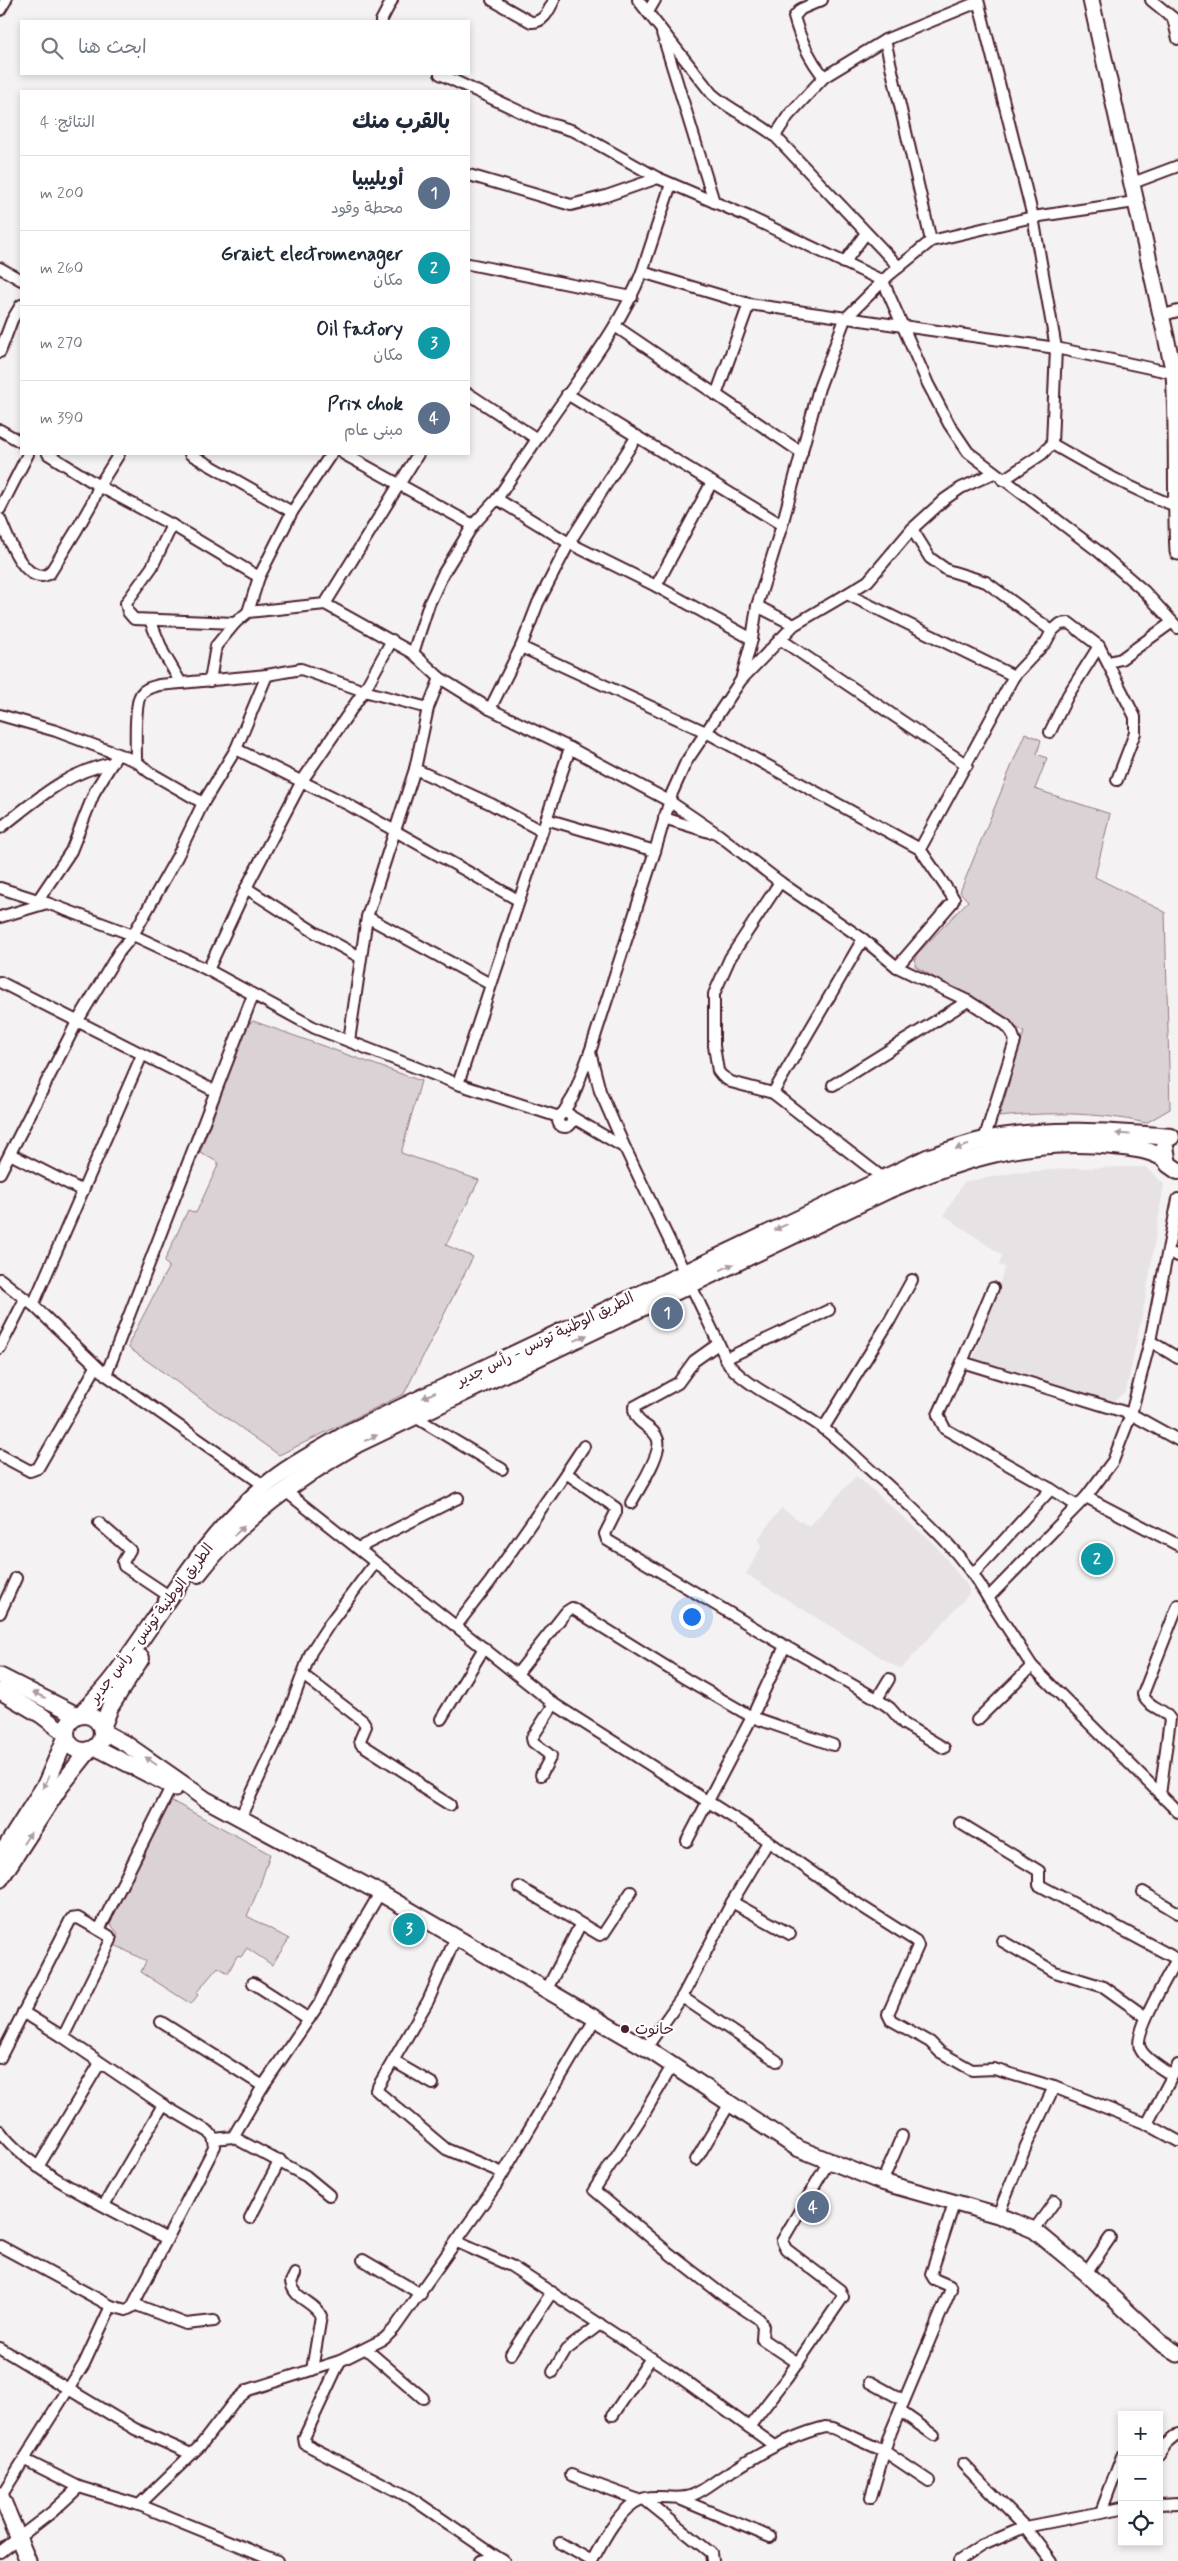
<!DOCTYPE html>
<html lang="ar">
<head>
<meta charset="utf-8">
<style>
  body { margin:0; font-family:Mynerve,"Playpen Sans Arabic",sans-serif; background:#f6f6f7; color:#1f2937; direction:rtl }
  .controls { position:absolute; right:15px; bottom:15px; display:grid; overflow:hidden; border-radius:0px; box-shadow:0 2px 8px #0003 }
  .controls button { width:45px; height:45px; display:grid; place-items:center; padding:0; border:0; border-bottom:1px solid #e0e1e3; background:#fff; color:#1f2937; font:25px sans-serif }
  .you { position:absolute; left:691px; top:1616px; width:18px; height:18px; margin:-12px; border:4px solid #fff; border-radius:50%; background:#1a73e8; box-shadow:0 0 0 8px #1a73e833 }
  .badge { display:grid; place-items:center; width:32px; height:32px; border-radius:50%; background:#2563eb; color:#fff; font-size:16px; font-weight:700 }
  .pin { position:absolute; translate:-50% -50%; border:2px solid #fff; box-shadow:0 1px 5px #0006 }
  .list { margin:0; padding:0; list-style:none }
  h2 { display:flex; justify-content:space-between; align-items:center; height:65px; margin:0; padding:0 20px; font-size:21px }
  h2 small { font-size:16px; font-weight:400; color:#747a83 }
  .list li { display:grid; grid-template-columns:32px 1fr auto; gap:15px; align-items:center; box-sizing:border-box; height:75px; padding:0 20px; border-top:1px solid #e0e1e3 }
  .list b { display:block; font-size:19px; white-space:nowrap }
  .list p { margin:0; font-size:16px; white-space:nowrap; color:#747a83 }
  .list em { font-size:16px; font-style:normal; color:#747a83 }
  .icon { flex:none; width:28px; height:28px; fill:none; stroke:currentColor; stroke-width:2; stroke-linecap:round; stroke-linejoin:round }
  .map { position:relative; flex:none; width:1178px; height:2561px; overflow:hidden; direction:ltr }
  .search { position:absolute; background:#fff; box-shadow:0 2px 8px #0003; left:20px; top:20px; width:450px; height:55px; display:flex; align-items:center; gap:12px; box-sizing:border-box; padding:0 18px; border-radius:0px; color:#747a83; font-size:19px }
  .panel { position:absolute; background:#fff; box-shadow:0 2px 8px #0003; left:20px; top:90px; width:450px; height:365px; border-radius:0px; direction:rtl }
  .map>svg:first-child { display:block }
</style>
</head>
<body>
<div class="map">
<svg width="1178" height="2561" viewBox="0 0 1178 2561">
  <rect width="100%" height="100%" fill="#f4f2f2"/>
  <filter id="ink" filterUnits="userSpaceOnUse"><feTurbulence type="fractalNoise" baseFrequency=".02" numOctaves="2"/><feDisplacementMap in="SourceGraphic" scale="10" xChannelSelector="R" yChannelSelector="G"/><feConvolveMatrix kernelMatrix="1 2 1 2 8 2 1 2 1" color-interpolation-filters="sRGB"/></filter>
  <g filter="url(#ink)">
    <g fill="#e7e2e3">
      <path d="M1145,1167L1164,1184L1145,1301L1126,1391L1112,1402L973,1360L1005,1267L999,1265L1002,1255L944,1215L964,1182L1014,1173L1077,1168Z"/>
      <path d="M856,1476L935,1545L969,1588V1594L902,1668L895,1666L746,1574L762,1545L758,1539L781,1508L809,1527Z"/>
    </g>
    <g fill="#dbd2d5" stroke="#927880">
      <path d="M1025,733L1041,740L1037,754L1047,758L1035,789L1110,814L1095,877L1165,912L1170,1109L1146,1123C1097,1112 1049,1112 999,1117L1024,1032L915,966L916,955L968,901L960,892Z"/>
      <path d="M253,1021L421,1081L401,1153L479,1180L446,1245L473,1257L404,1394L279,1455L129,1348V1343L169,1266L164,1262L188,1210L196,1213L219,1163L200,1152L247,1025Z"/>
      <path d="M170,1800L270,1854L259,1888L247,1916L289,1939L272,1965L247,1948L241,1957L237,1956L228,1973L218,1967L196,1993L198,1995L191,2004L141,1972L146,1961L113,1944L118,1934L110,1923Z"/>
    </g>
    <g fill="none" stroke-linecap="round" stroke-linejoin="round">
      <g stroke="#4a1f2b" stroke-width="14">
        <g id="street">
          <path d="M492,0L531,22C544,23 549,10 554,0"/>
          <path d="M638,0L712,94C731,111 755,120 775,136L899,267"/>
          <path d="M978,0L1033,217L1056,348L1052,444L1042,454L1003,480"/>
          <path d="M1151,0L1178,22"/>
          <path d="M0,10L6,0"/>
          <path d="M648,12L655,0"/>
          <path d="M1173,18L1178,39"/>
          <path d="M381,21L392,0"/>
          <path d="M662,33L714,202"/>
          <path d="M885,40L931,241"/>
          <path d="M440,74L540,121L574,131L658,178L749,217L883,281L928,384L949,424L968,452L1098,551L1144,591L1178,628"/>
          <path d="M824,77L885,40L978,2"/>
          <path d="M775,136L788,116L824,77C810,60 800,39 794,17L801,9L822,0"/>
          <path d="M469,175L571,205L606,196L658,178"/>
          <path d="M1130,184L1178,166"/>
          <path d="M1135,202L1033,217L931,241L889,275L845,319L819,388L782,525L757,606L752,639L741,680L686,762L672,793L655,851L590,1052L600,1091L625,1148L729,1365C755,1393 794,1406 824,1429C845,1445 864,1465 884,1482C923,1518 961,1551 988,1598L1086,1497L1113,1461L1131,1414L1150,1341L1178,1199"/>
          <path d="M844,263L866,233"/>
          <path d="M469,264L632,297"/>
          <path d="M0,268L21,280"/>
          <path d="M642,272L671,184"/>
          <path d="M1160,316L1178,311"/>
          <path d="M615,326L802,453"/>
          <path d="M0,352L12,320L21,305"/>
          <path d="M469,394L537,439C573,384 618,333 642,272L749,304L1056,348L1178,374"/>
          <path d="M567,394L782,525"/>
          <path d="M716,395L749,304"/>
          <path d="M0,430L21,442"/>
          <path d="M637,436L569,543L656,586L752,639"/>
          <path d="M1052,444C1092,467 1132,490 1176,506"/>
          <path d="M48,454L99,486L172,525"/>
          <path d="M190,454L292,512L259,577L248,612"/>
          <path d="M344,454L473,525L443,574L429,604L413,653"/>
          <path d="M0,509L28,454"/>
          <path d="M292,512L331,454"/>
          <path d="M0,519C7,535 25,589 50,573L76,531L92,503L99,486L119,454"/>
          <path d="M473,525L497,499L537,439"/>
          <path d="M912,529L930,558L947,570L986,582L1052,631L1060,624L1069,623L1099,646"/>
          <path d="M259,577L172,525L152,567L126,603L128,612L134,619L235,623L248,612L325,604L413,653L440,678L490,709L570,748"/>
          <path d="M656,586L712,482"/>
          <path d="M847,594L868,581L912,529L945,499L961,488L994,473"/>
          <path d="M325,604L418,454"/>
          <path d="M757,606L794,625"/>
          <path d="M150,620L163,652L181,683"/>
          <path d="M780,639L967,765"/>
          <path d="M521,647L708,733L920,849L954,899L952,903L897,967"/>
          <path d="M1109,662L1121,659L1171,623"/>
          <path d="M267,675L301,669L364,691L392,640"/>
          <path d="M1014,676L1046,642L1052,631"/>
          <path d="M742,679L794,625L847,594L1014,676L920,849"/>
          <path d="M210,681L216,646L235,623"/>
          <path d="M490,709L521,647L538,603L569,543L497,499"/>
          <path d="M0,715L56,731L136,761L149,772L203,803"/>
          <path d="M1050,732L1068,695L1099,646L1135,717V733L1117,780"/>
          <path d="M236,749L347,804L518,900"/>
          <path d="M415,769L491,804L542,831"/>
          <path d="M664,818L709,832"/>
          <path d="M546,819L655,851"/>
          <path d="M0,828C38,799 64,773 112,763"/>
          <path d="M780,882L730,958L714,994V1046L718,1071L722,1076L731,1082L773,1093L883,1178"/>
          <path d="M0,888L44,902"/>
          <path d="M246,888L316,933L360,957"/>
          <path d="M38,900L71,851L95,791L117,755"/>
          <path d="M0,917L47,903L133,935L208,970L315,1028L458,1084L559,1117"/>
          <path d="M367,917L490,984"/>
          <path d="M208,970L246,888L302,781L364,691L428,708"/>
          <path d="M0,982L215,1091"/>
          <path d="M349,1041L367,917L415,769L428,708L440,678"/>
          <path d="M458,1084L570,748L669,801L719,835L780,882L863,939L897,967L968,1001L1006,1025L1012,1033L1015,1041L984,1140"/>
          <path d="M833,1085L968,1001"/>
          <path d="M773,1093L863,939"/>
          <path d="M563,1113L573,1097L590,1052"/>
          <circle cx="565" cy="1120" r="7"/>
          <path d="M572,1117L625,1148"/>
          <path d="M10,1154L83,1191"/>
          <path d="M0,1173L77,1022L119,952L133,935L177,857L203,803L236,749L267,675L159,685C153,687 145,688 141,694C134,705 136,746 136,761"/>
          <path d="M1169,1252L1178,1256"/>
          <path d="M0,1279L33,1305L106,1375L265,1486"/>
          <path d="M993,1288L962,1362L1131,1414L1178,1440"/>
          <path d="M33,1305L142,1055"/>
          <path d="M1150,1341L1178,1358"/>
          <path d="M0,1348L25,1299"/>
          <path d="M725,1359L829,1310"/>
          <path d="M962,1362L938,1415L945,1429L1051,1489"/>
          <path d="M106,1375L253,995"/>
          <path d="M415,1417L502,1469"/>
          <path d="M823,1429L890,1320L912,1280"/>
          <path d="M584,1446L566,1473L616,1508V1512L605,1534L607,1540L785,1646L752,1717L687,1841"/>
          <path d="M0,1455L30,1471L38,1468L96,1367"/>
          <path d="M284,1490L554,1704L748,1827L850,1899L916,1941L918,1946L888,2014L891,2020L930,2042L940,2052L972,2070L994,2069L1054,2087"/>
          <path d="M1086,1497L1178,1545"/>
          <path d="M631,1503C638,1490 662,1454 658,1440C654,1425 634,1426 634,1407L678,1383L694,1361L718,1344"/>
          <path d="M99,1523L130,1550L123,1562L124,1566L169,1596"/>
          <path d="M358,1548L458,1498"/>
          <path d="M974,1573L1051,1489L1077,1506"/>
          <path d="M988,1598L1032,1666L1178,1812"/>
          <path d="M0,1613L16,1578"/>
          <path d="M456,1626L490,1582L566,1473"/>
          <path d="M785,1646L877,1699L890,1708L904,1724L944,1748"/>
          <path d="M517,1674L566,1612L572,1608L686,1679L752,1717L833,1745"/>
          <path d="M303,1675L363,1721L366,1726L360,1740L361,1744L414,1778L423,1788L450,1805"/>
          <path d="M877,1699L889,1679"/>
          <path d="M441,1719L484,1648"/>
          <path d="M977,1720L1032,1666"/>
          <path d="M541,1775L551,1756L533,1742L532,1738L554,1704"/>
          <path d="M1160,1795L1170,1719C1164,1708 1146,1707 1143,1694L1178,1605"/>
          <path d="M240,1818L283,1727L311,1652L330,1623L375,1563"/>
          <path d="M960,1823L1039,1871V1885L1177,1959C1169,1974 1133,2033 1140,2048C1144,2059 1163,2069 1172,2076"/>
          <path d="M519,1887L600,1935L604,1933L631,1892"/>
          <path d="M1143,1892L1178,1913"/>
          <path d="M732,1902L790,1934"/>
          <path d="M456,1937L428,2001L376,2090L446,2149L503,2173"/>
          <path d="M1002,1941L1055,1972L1104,1987L1146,2017"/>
          <path d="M253,1983L309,2019"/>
          <path d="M547,1989L580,1925"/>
          <path d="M682,1997L777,2061"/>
          <path d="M23,2012L63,2037L111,1940L109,1936L99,1930"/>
          <path d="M161,2022L263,2086"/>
          <path d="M646,2048L682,1997L732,1902L768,1842"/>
          <path d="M0,2058L71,1919L78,1918L99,1930L174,1781"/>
          <path d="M393,2061L433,2084"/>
          <path d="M672,2066L645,2112L594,2190L670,2254L724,2296L759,2319L763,2326L762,2339L798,2363"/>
          <path d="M1147,2124L1178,2065"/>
          <path d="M0,2131C29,2173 121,2214 167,2239"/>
          <path d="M233,2137L306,2176L329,2195"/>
          <path d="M214,2139L233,2137L263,2086L319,2004L341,1959L380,1893"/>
          <path d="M696,2160L730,2103"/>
          <path d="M38,2167L100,2063"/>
          <path d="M882,2182L902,2136"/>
          <path d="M104,2205L163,2105"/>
          <path d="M998,2215L1026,2146L1054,2087L1147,2124L1178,2141"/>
          <path d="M250,2218L280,2160"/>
          <path d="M1034,2230L1055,2201"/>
          <path d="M457,2242L511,2266L671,2371L775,2446"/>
          <path d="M0,2246L111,2306"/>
          <path d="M363,2260L421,2294"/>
          <path d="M1086,2273L1110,2238"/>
          <path d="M295,2274L291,2282C294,2300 314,2301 321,2316L312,2370"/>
          <path d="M134,2304L186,2324L214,2321"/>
          <path d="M0,2348L135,2429L191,2454"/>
          <path d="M366,2349L423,2398"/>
          <path d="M511,2354L552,2292"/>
          <path d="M340,2361L304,2438L305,2444L411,2498L497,2557"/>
          <path d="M553,2372L566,2350L600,2324"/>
          <path d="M870,2382L903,2400"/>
          <path d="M900,2411L934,2435"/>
          <path d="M613,2415L651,2358"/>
          <path d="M749,2427L787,2378L843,2297L840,2290L786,2249L782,2241L829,2161"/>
          <path d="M1159,2455L1166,2444L1178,2434"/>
          <path d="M25,2460L79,2487L142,2506L277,2561"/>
          <path d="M963,2464L1025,2527L1051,2561"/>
          <path d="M571,2475L639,2500"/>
          <path d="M1,2496L84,2364L111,2306L126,2310L132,2307L215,2146L213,2137L209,2132L163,2105L63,2037"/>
          <path d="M871,2497L888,2439L951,2289L950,2286L934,2279L931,2274L954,2204"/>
          <path d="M644,2499L711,2553L712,2561"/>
          <path d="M682,2500L770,2537"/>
          <path d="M1159,2504L1178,2503"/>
          <path d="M139,2505L200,2446L233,2403L248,2390L340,2361L384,2339L394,2329L496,2185L595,2019"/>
          <path d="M1101,2512L1122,2456"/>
          <path d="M560,2543L592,2561"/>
          <path d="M0,2552L52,2512L79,2487"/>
          <path d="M480,2561L497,2557L504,2561"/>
          <path d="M592,2561C603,2541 615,2516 634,2503C653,2490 675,2503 693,2495C707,2489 718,2478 732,2471C760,2453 792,2435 825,2427L833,2428L884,2451L929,2481"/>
          <path d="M959,2561L983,2545L1025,2527L1122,2508"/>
        </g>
      </g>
      <g stroke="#4a1f2b" stroke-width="19">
        <g id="secondary">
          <path d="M1091,0L1174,373C1178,433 1175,492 1178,552"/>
          <path d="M0,1676L77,1715"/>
          <path d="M0,1691L41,1715L66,1734"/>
          <path d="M102,1731L126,1744L205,1799L380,1893L646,2048L797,2148L882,2182L998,2215L1034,2230L1086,2273L1160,2342L1178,2354"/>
          <path d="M95,1747L175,1788"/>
          <path d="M0,2494L28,2561"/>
        </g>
      </g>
      <g stroke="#4a1f2b" stroke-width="20">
        <g id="primary">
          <path d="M1165,1147L1168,1164L1178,1171"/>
          <path d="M198,1574C240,1519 298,1478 357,1444L888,1190C963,1158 1032,1137 1114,1146C1132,1148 1149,1149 1165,1159"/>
          <path d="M81,1714C93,1701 106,1688 116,1674C165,1609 201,1540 265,1486C290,1465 320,1450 348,1433L927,1158C946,1152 965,1144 985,1140C1046,1127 1110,1132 1171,1137"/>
          <circle cx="84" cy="1733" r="18"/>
          <path d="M102,1728L110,1707L141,1658"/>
          <path d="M0,1857L46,1784L66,1738"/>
          <path d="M0,1879L59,1788L89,1750"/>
        </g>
      </g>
      <use href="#street" stroke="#fff" stroke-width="10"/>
      <use href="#secondary" stroke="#fff" stroke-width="15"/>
      <use href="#primary" stroke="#fff" stroke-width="16"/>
    </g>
    <defs><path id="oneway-solid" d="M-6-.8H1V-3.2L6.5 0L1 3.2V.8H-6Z" transform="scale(1.25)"/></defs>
    <g fill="#ae9aa0">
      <use href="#oneway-solid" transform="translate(1123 1134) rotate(-177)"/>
      <use href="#oneway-solid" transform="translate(962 1147) rotate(162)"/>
      <use href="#oneway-solid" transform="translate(781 1227) rotate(155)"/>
      <use href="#oneway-solid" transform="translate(727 1267) rotate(-26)"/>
      <use href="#oneway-solid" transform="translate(581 1338) rotate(-25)"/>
      <use href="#oneway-solid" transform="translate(429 1395) rotate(155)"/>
      <use href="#oneway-solid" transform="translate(371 1438) rotate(-25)"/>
      <use href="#oneway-solid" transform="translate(239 1531) rotate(-43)"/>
      <use href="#oneway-solid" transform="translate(39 1695) rotate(-155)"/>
      <use href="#oneway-solid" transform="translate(151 1761) rotate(-145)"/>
      <use href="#oneway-solid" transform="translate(46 1782) rotate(117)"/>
      <use href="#oneway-solid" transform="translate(27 1838) rotate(-57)"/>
    </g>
  </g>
  <circle fill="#4a1f2b" stroke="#fff" stroke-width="2" cx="625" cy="2029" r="5"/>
  <g text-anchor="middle" stroke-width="4.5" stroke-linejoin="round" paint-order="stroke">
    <g font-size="15" fill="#4a1f2b" stroke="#fff">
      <text transform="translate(545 1339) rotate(-26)" y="5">الطريق الوطنية تونس - رأس جدير</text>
      <text transform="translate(151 1623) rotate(-53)" y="5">الطريق الوطنية تونس - رأس جدير</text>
    </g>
    <g font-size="15" fill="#4a1f2b" stroke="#fff" text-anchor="start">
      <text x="635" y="2034">حانوت</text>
    </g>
  </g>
</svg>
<div class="controls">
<button>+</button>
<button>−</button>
<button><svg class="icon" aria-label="locate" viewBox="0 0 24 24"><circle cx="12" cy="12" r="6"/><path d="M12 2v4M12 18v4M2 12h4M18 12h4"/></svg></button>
</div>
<div class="you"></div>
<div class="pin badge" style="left:667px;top:1313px;background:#5c6f8a">1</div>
<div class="pin badge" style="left:1097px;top:1559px;background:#0f9aa8">2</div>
<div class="pin badge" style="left:409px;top:1929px;background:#0f9aa8">3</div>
<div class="pin badge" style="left:813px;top:2207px;background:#5c6f8a">4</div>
<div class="search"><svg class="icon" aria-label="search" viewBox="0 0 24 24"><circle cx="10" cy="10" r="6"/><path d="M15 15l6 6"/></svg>ابحث هنا</div>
<section class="panel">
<h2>بالقرب منك<small>النتائج: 4</small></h2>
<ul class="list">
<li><span class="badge" style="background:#5c6f8a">1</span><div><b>أويليبيا</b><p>محطة وقود</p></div><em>200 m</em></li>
<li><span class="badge" style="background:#0f9aa8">2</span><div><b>Graiet electromenager</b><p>مكان</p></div><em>260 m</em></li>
<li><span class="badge" style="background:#0f9aa8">3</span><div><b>Oil factory</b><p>مكان</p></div><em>270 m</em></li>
<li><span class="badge" style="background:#5c6f8a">4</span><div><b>Prix chok</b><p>مبنى عام</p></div><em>390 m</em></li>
</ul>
</section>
</div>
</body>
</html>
